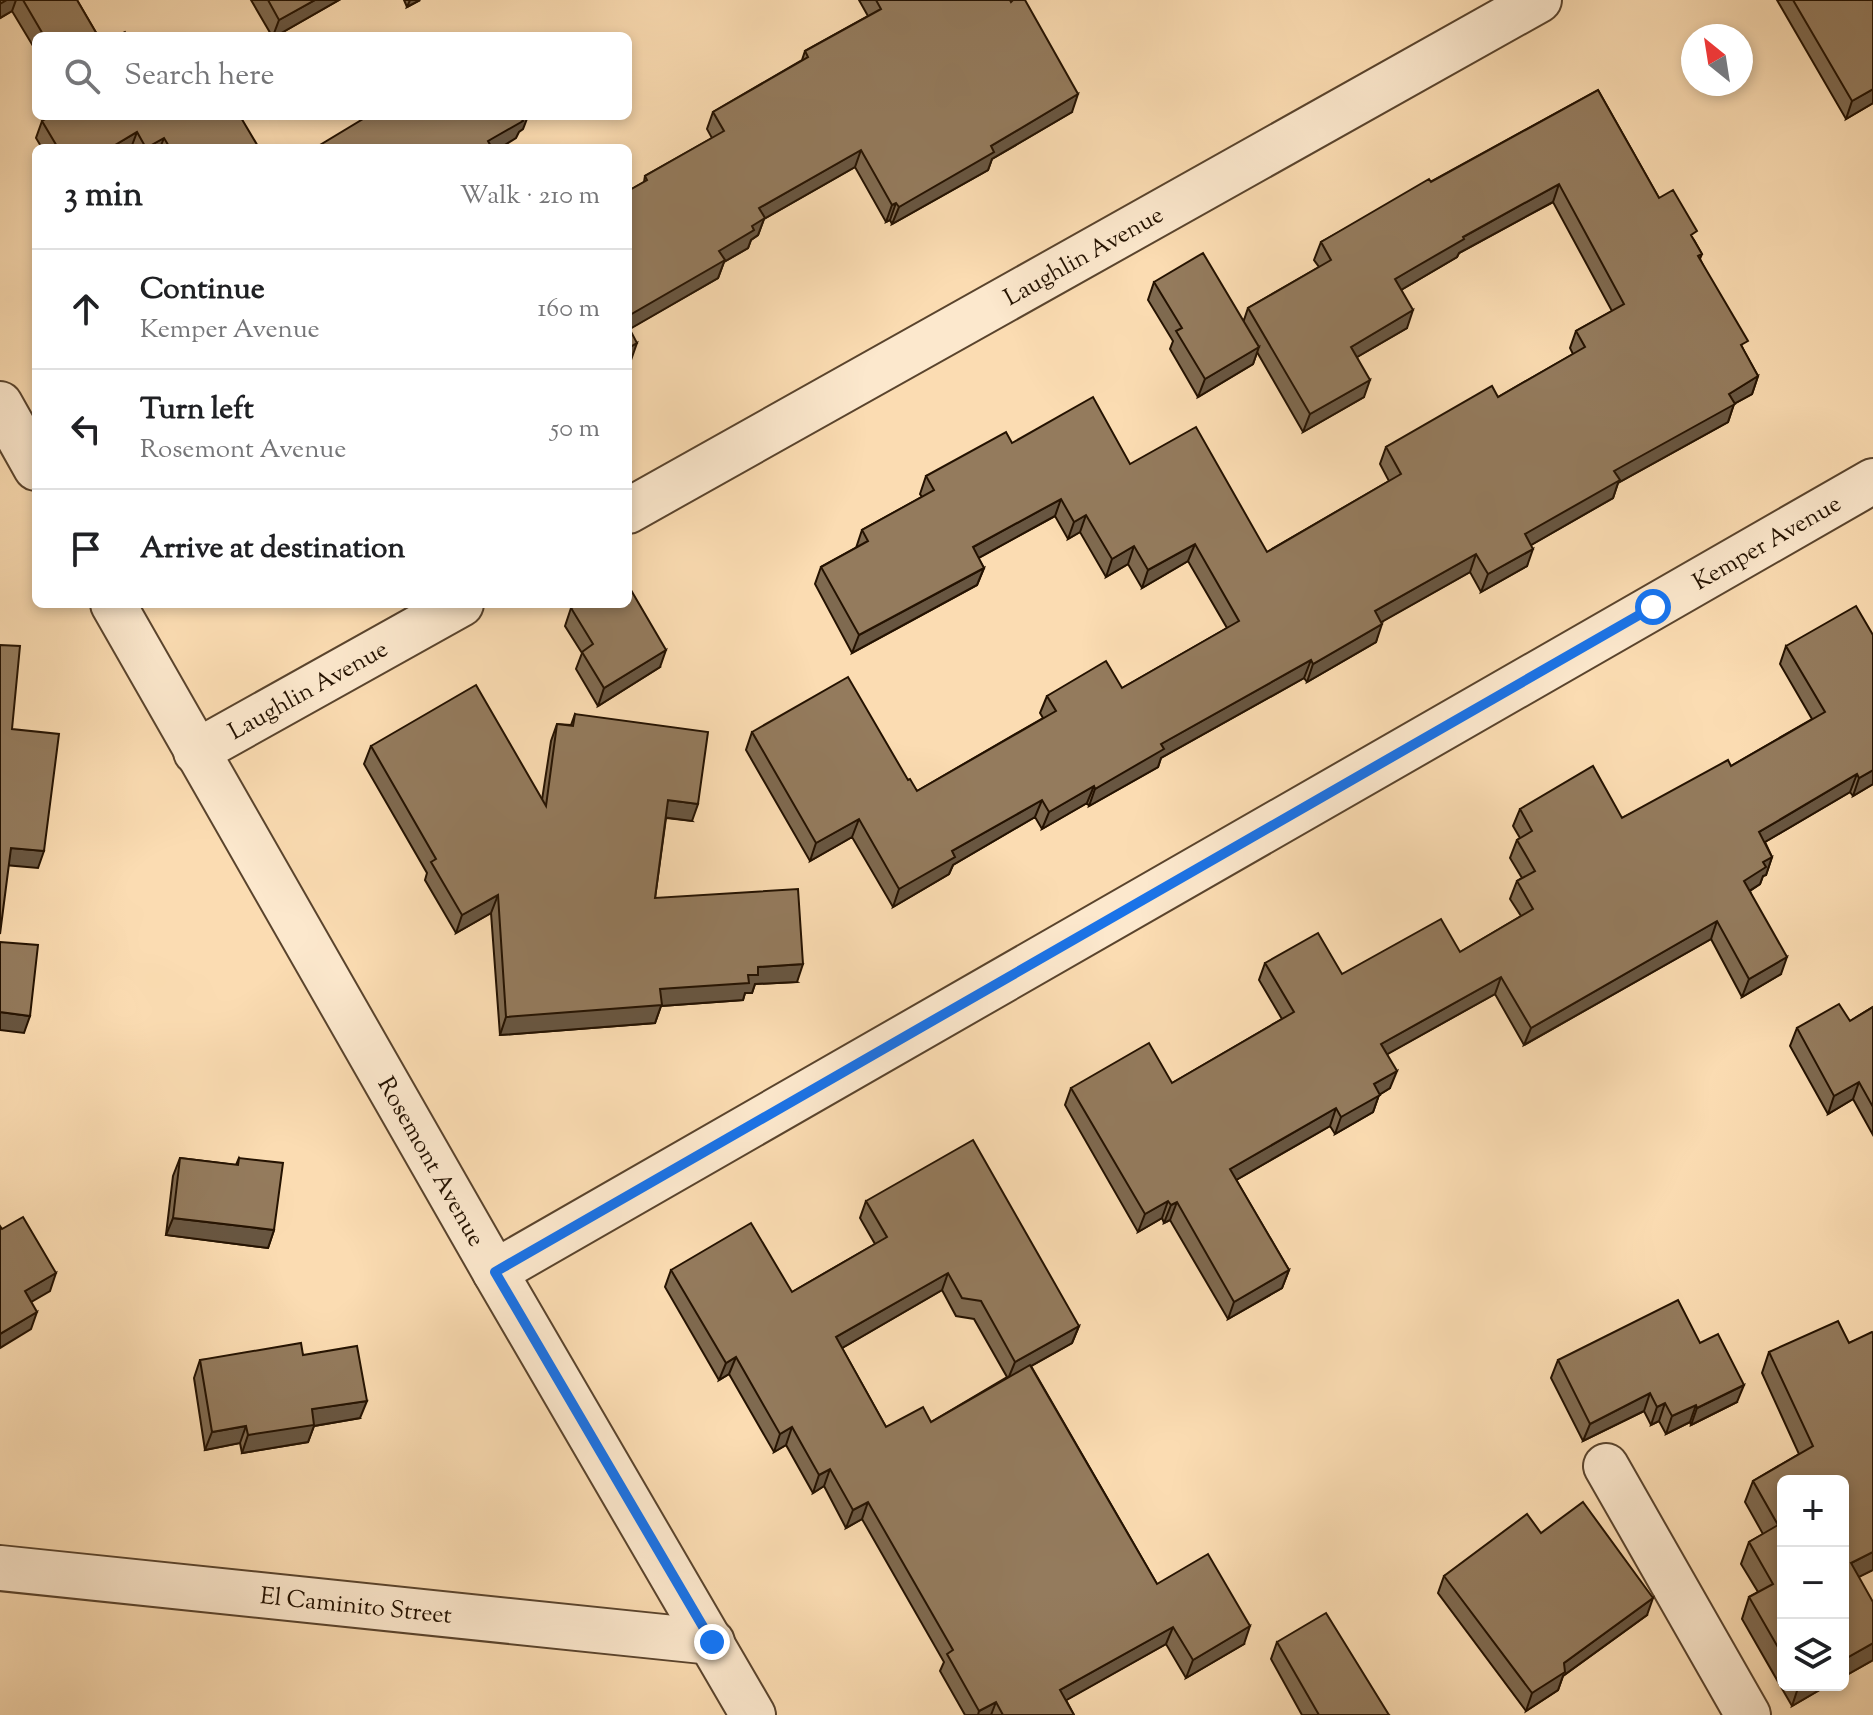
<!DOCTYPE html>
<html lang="en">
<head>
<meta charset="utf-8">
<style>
  body { margin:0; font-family:"Sorts Mill Goudy",serif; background:#f2f2f2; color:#202124 }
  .controls { position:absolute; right:24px; bottom:24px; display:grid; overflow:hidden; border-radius:12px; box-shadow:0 4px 12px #0003 }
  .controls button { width:72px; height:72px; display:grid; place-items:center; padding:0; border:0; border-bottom:2px solid #e0e0e0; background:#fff; color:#202124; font:40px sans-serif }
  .compass { position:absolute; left:1681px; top:24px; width:72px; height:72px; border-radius:50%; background:#fff; box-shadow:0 4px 12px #0003; rotate:330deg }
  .stop { position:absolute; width:24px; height:24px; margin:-18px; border:6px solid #1a73e8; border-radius:50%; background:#fff }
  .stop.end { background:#1a73e8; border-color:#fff; box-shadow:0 2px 8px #0008 }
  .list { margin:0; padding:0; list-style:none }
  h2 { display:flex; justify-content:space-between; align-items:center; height:104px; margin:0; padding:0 32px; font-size:34px }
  h2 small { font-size:26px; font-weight:400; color:#757577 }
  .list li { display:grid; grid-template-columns:52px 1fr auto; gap:24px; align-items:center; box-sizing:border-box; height:120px; padding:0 32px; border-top:2px solid #e0e0e0 }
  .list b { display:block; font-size:30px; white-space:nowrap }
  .list p { margin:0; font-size:26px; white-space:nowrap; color:#757577 }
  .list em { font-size:26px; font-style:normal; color:#757577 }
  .icon { flex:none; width:44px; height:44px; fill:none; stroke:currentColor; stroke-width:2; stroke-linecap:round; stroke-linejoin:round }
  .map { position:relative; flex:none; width:1873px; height:1715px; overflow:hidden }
  .search { position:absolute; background:#fff; box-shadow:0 4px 12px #0003; left:32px; top:32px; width:600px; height:88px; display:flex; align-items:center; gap:20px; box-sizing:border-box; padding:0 28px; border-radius:12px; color:#757577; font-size:30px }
  .panel { position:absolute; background:#fff; box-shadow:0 4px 12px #0003; left:32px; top:144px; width:600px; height:464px; border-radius:12px }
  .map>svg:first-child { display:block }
</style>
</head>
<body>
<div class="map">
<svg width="1873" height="1715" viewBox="0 0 1873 1715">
  <rect width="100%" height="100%" fill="#fbdcb2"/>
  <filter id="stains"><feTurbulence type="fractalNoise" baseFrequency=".0025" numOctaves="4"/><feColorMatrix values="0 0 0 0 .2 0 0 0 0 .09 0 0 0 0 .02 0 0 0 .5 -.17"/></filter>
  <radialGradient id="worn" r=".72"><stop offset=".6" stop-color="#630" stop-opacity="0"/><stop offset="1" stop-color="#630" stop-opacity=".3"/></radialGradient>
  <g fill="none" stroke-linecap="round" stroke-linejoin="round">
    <g stroke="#5a442d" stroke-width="48">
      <g id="minor">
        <path d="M0,404L36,468"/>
        <path id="s1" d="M628,511L1539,0"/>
        <path id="s2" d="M113,604L495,1272L753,1715"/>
        <path id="s3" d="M196,752L461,604"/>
        <path id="s4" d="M495,1272L1873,481"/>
        <path d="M1606,1466L1748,1715"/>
        <path id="s5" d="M0,1568L712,1642"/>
      </g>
    </g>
    <use href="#minor" stroke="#fce8cd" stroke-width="44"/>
  </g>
  <g fill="#7f6a50" stroke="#241201" stroke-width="2" fill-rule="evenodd">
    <path d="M0,0H77L98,36H36V51L12,11L0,18Z"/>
    <path d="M251,0H339L276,36H272Z"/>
    <path d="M404,0H420L407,7Z"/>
    <path d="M859,0H1010L1072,112L992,159L988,170L892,224L890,220L886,222L855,167L764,219L758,235L751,240L748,248L724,262L718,278L629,329L631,360L628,362V191L644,182L645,176L712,138L707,129L713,112L802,60L805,51L868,16Z"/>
    <path d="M1777,0H1873V103L1846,119Z"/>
    <path d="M1598,90L1659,198L1694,240L1702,254L1700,259L1744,351L1758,376L1752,394L1734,404L1728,422L1618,483L1613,498L1531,545L1527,566L1481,592L1470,572L1381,622L1376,642L1307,682L1304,678L1161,758L1158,767L1089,806L1087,803L1042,829L1035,817L953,865L949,874L893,907L852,837L810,861L746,750L752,732L908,780L917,791L1043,718L1040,713L1047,696L1122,688L1227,628L1188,561L1142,588L1128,564L1106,577L1080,532L1068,539L1055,516L978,558L984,568L977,585L852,653L815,584L821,567L856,548L862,530L922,497L920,494L926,476L1012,443L1130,464L1267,552L1389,481L1380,464L1386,447L1498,397L1573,354L1570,348L1576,331L1612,311L1553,202L1459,253L1457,257L1401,290L1407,328L1357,357L1364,397L1303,432L1257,352L1253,364L1198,397L1170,349L1173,341L1148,300L1154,282L1244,320L1248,308L1319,267L1314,260L1321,242Z"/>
    <path d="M42,121L259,148H42L36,138Z"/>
    <path d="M571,608L660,667L598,706L576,669L582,653L565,626Z"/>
    <path d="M1786,646L1873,784L1853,796L1850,792L1765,842L1772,857L1766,875L1763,876L1760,884L1750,891L1781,974L1742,997L1711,939L1524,1045L1495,994L1387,1054L1390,1088L1379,1095L1373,1112L1335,1134L1330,1126L1236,1180L1289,1270L1282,1288L1228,1319L1170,1220L1164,1223L1162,1218L1138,1232L1065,1105L1071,1088L1172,1083L1282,1019L1259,980L1265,963L1342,974L1460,952L1521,916L1510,899L1517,881L1522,878L1510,858L1517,840L1520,838L1513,826L1520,809L1622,818L1731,766L1812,719L1780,664Z"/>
    <path d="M575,714L692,821L666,818L655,898L797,982L755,984L752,993H745L743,1000L661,1006L655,1023L500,1035L491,913L456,933L425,880L427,873L364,764L371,746L542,800L551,741L557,724L571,725Z"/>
    <path d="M1873,1007V1135L1853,1099L1828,1114L1790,1046L1797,1028L1850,1021Z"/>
    <path d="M180,1158L236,1165L239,1158L274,1230L268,1248L166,1235L173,1176Z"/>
    <path d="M866,1201L1079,1326L1072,1343L1031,1366L1157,1584L1244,1644L1186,1678L1166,1644L1066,1700L1074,1715H965L940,1671L944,1662L862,1519L846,1528L824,1486L813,1493L786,1445L774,1452L729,1374L719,1380L665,1287L671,1270L792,1292L875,1244L860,1218ZM942,1290L956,1316L974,1319L1007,1377L931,1422L886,1427L842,1348Z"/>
    <path d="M1873,1333V1570L1858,1577L1873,1660L1843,1677V1481H1783V1685H1828L1792,1706L1742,1619L1749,1597L1758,1592L1741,1564L1749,1542L1763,1534L1745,1502L1753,1481L1799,1454L1762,1373L1769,1352L1849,1343Z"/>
    <path d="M1700,1343L1737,1402L1691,1425L1690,1422L1666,1434L1659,1421L1651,1425L1644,1411L1583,1441L1551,1378L1558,1360Z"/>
    <path d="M303,1355L360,1418L314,1426L308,1442L242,1453L240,1443L205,1450L194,1378L200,1360Z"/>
    <path d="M1541,1533L1647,1615L1563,1676L1558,1690L1526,1711L1438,1593L1444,1576Z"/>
    <path d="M1277,1642L1389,1715H1302L1271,1659Z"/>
  </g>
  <g fill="#685641" stroke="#241201" stroke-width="2">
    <path d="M7,0H16L12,11L0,18V4Z"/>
    <path d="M315,0H339L276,36H273L279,20Z"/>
    <path d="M410,0H420L407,7Z"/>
    <path d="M1873,89V103L1846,119L1852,101Z"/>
    <path d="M1078,94L1072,112L992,159L988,170L892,224L899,207L991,146Z"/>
    <path d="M522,116H528L523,129L519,132L516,138L500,148H485L488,141Z"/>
    <path d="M137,132L131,148H110Z"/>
    <path d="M164,138L160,148H146Z"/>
    <path d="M861,150L855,167L764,219L758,235L751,240L748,248L724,262L718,278L628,330V316L719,251L759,208Z"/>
    <path d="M1559,184L1553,202L1459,253L1457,257L1389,297L1395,279L1463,237Z"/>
    <path d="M896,203L890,220L886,222L892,205Z"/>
    <path d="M1413,310L1407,328L1345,364L1351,347Z"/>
    <path d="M637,343L631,360L628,362V348Z"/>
    <path d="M1259,347L1253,364L1198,397L1205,379Z"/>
    <path d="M1758,376L1752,394L1734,404L1728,422L1618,483L1613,498L1519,552L1525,534L1614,471L1729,394Z"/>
    <path d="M1370,380L1364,397L1303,432L1310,414Z"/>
    <path d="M1061,499L1055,516L966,565L973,547Z"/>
    <path d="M1086,515L1080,532L1068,539L1074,522Z"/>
    <path d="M1195,544L1188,561L1142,588L1148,570Z"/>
    <path d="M1134,546L1128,564L1106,577L1112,559Z"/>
    <path d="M1533,549L1527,566L1481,592L1488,574Z"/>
    <path d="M1476,554L1470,572L1369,629L1375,611Z"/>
    <path d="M984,568L977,585L852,653L859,635Z"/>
    <path d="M1382,624L1376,642L1307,682L1313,664Z"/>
    <path d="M666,650L660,667L598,706L604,688Z"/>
    <path d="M1311,660L1304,678L1161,758L1158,767L1089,806L1095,789L1161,744Z"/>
    <path d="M1873,770V784L1853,796L1859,778Z"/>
    <path d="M1857,774L1850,792L1753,849L1759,832Z"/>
    <path d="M1094,786L1087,803L1042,829L1049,812Z"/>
    <path d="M668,800L698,804L692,821L662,817Z"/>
    <path d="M1042,800L1035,817L953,865L949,874L893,907L899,889L952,851Z"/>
    <path d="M859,819L852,837L810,861L816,843Z"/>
    <path d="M11,848L44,851L38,868L5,865Z"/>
    <path d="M1772,857L1766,875L1763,876L1760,884L1738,898L1744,881L1763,862Z"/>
    <path d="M498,895L491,913L456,933L462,915Z"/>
    <path d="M1717,921L1711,939L1524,1045L1531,1028Z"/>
    <path d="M1787,957L1781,974L1742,997L1749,979Z"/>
    <path d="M803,964L797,982L755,984L752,993H745L743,1000L661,1006L655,1023L500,1035L506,1017L660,989L748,975L758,967Z"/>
    <path d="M1501,977L1495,994L1375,1061L1381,1044Z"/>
    <path d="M0,1012L30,1016L24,1033L0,1030Z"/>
    <path d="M1397,1071L1390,1088L1379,1095L1373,1112L1335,1134L1341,1117L1374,1084Z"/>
    <path d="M1859,1082L1853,1099L1828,1114L1834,1096Z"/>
    <path d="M1336,1108L1330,1126L1224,1187L1230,1169Z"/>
    <path d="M1168,1201L1162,1218L1138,1232L1145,1214Z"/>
    <path d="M1177,1202L1170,1220L1164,1223L1171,1205Z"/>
    <path d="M173,1218L274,1230L268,1248L166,1235Z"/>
    <path d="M1289,1270L1282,1288L1228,1319L1234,1302Z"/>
    <path d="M56,1273L50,1291L19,1309L25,1291Z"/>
    <path d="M948,1273L942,1290L830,1355L836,1337Z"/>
    <path d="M37,1312L31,1329L0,1348V1334Z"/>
    <path d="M1079,1326L1072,1343L1008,1379L1015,1362Z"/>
    <path d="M736,1357L729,1374L719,1380L726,1363Z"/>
    <path d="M1744,1385L1737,1402L1691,1425L1697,1408Z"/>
    <path d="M1650,1393L1644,1411L1583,1441L1590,1424Z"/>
    <path d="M367,1401L360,1418L314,1426L308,1442L242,1453L248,1435L312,1409Z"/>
    <path d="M1665,1403L1659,1421L1651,1425L1657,1407Z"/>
    <path d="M1696,1405L1690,1422L1666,1434L1672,1416Z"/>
    <path d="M246,1426L240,1443L205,1450L212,1432Z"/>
    <path d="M792,1427L786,1445L774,1452L780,1434Z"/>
    <path d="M830,1469L824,1486L813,1493L819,1475Z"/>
    <path d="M868,1502L862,1519L846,1528L853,1510Z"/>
    <path d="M1873,1552V1570L1843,1585L1851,1563Z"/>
    <path d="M1653,1598L1647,1615L1563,1676L1558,1690L1526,1711L1532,1693L1564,1663Z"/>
    <path d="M1250,1626L1244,1644L1186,1678L1193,1660Z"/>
    <path d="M1173,1627L1166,1644L1054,1707L1060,1690Z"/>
    <path d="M1873,1643V1660L1843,1677V1660Z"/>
    <path d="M1799,1685H1828L1792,1706Z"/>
    <path d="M996,1702L991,1715H978L979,1711Z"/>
  </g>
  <g fill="#947b5d" stroke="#241201" stroke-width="2">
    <path d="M23,0H77L98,36H44Z"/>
    <path d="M268,0H315L279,20Z"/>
    <path d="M876,0H1010L1011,2L1013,0H1025L1078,94L991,146L994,152L899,207L896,203L892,205L861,150L759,208L765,218L752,226L754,230L719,251L725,260L628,316V191L647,180L645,176L724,131L713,112L808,57L805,51L881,9Z"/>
    <path d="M1793,0H1873V89L1852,101Z"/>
    <path d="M125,32L128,36H117Z"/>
    <path d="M1598,90L1659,198L1673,190L1697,231L1691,235L1702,254L1698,256L1748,341L1741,345L1758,376L1729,394L1735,404L1614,471L1620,480L1525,534L1533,549L1488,574L1476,554L1375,611L1382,624L1313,664L1311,660L1161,744L1164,749L1095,789L1094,786L1049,812L1042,800L952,851L955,857L899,889L859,819L816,843L752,732L848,677L908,780L910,779L917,791L1056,711L1047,696L1106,661L1122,688L1239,621L1195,544L1148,570L1134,546L1112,559L1086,515L1074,522L1061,499L973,547L984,568L859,635L821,567L868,541L862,530L934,490L926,476L1006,432L1012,443L1093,397L1130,464L1196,427L1267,552L1401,474L1386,447L1492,386L1498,397L1585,347L1576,331L1624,304L1559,184L1463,237L1464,239L1395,279L1413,310L1351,347L1370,380L1310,414L1248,308L1331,260L1321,242L1429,179L1431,182Z"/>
    <path d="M51,116H240L259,148H170L164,138L146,148L137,132L110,148H58L42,121Z"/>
    <path d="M368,116H389V117L391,116H522L520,117L523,121L488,141L492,148H315Z"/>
    <path d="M1203,253L1259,347L1205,379L1176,331L1182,328L1154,282Z"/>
    <path d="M628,326L637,343L628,348Z"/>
    <path d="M628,585L666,650L604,688L582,652L593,644L571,608L579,604H628Z"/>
    <path d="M1856,606L1873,635V770L1859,778L1857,774L1759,832L1772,857L1763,862L1766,867L1744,881L1787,957L1749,979L1717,921L1531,1028L1501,977L1381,1044L1397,1071L1374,1084L1380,1095L1341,1117L1336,1108L1230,1169L1289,1270L1234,1302L1177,1202L1171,1205L1168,1201L1145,1214L1071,1088L1149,1043L1172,1083L1294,1012L1265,963L1318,933L1342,974L1441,919L1460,952L1533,909L1517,881L1535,871L1517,840L1532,831L1520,809L1593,766L1622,818L1728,760L1731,766L1825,712L1786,646Z"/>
    <path d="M0,645L20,646L12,729L59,734L44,851L11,848L0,934Z"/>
    <path d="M476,685L546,806L557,724L573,726L575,714L708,732L698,804L668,800L655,898L798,889L803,964L758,967V975H748L749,983L660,989L662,1005L506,1017L498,895L462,915L431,862L436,859L371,746Z"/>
    <path d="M0,942L38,945L30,1016L0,1012Z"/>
    <path d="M1839,1004L1850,1021L1873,1007V1107L1859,1082L1834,1096L1797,1028Z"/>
    <path d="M973,1140L1079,1326L1015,1362L981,1301L962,1298L948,1273L836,1337L886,1427L923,1407L931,1422L1030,1365L1157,1584L1208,1554L1250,1626L1193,1660L1173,1627L1060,1690L1074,1715H1003L996,1702L979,1711L947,1654L953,1650L868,1502L853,1510L830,1469L819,1475L792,1427L780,1434L736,1357L726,1363L671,1270L751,1223L792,1292L887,1237L866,1201Z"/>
    <path d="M180,1158L238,1165L239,1158L283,1163L274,1230L173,1218Z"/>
    <path d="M23,1217L56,1273L25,1291L37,1312L0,1334V1226L2,1229Z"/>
    <path d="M1678,1300L1700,1343L1718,1334L1744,1385L1697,1408L1696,1405L1672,1416L1665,1403L1657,1407L1650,1393L1590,1424L1558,1360Z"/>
    <path d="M1838,1321L1849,1343L1872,1332L1873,1333V1552L1851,1563L1873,1602V1643L1843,1660V1481H1783V1656L1749,1597L1773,1584L1749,1542L1778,1525L1753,1481L1813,1446L1769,1352Z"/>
    <path d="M301,1343L303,1355L357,1346L367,1401L312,1409L314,1425L248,1435L246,1426L212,1432L200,1360Z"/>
    <path d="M1583,1502L1653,1598L1564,1663L1565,1672L1532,1693L1444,1576L1527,1514L1541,1533Z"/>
    <path d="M1326,1613L1389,1715H1319L1277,1642Z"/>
  </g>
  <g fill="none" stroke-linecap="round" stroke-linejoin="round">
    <path stroke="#1a73e8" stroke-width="10" d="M712,1642L495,1272L1653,607"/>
  </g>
  <g text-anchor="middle" stroke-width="6" stroke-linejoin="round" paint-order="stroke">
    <g font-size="24" fill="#241201" stroke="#fce8cd">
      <text dy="8" stroke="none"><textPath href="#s1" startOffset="522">Laughlin Avenue</textPath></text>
      <text dy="8" stroke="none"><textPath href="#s4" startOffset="1466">Kemper Avenue</textPath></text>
      <text dy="8" stroke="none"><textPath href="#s3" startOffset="128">Laughlin Avenue</textPath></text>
      <text dy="8" stroke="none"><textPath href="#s2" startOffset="642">Rosemont Avenue</textPath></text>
      <text dy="8" stroke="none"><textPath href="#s5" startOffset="358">El Caminito Street</textPath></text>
    </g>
  </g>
  <rect width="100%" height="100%" filter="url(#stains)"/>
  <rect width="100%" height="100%" fill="url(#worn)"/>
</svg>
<div class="controls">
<button>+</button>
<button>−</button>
<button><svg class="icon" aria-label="layers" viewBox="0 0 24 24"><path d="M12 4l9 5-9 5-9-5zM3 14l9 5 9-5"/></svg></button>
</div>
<svg class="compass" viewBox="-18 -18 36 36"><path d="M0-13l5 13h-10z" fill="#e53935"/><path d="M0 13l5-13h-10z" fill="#757577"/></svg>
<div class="stop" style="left:1653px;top:607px"></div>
<div class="stop end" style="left:712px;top:1642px"></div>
<div class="search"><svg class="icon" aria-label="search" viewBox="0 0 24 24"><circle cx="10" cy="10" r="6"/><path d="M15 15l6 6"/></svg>Search here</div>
<section class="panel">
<h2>3 min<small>Walk · 210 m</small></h2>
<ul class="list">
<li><svg class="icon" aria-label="ahead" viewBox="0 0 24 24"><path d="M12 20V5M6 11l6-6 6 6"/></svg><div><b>Continue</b><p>Kemper Avenue</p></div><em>160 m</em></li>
<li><svg class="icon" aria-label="left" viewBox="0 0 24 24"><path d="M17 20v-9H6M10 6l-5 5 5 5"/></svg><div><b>Turn left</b><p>Rosemont Avenue</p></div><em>50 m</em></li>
<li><svg class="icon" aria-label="arrive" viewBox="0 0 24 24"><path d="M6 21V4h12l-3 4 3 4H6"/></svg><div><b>Arrive at destination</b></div></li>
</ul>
</section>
</div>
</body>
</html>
